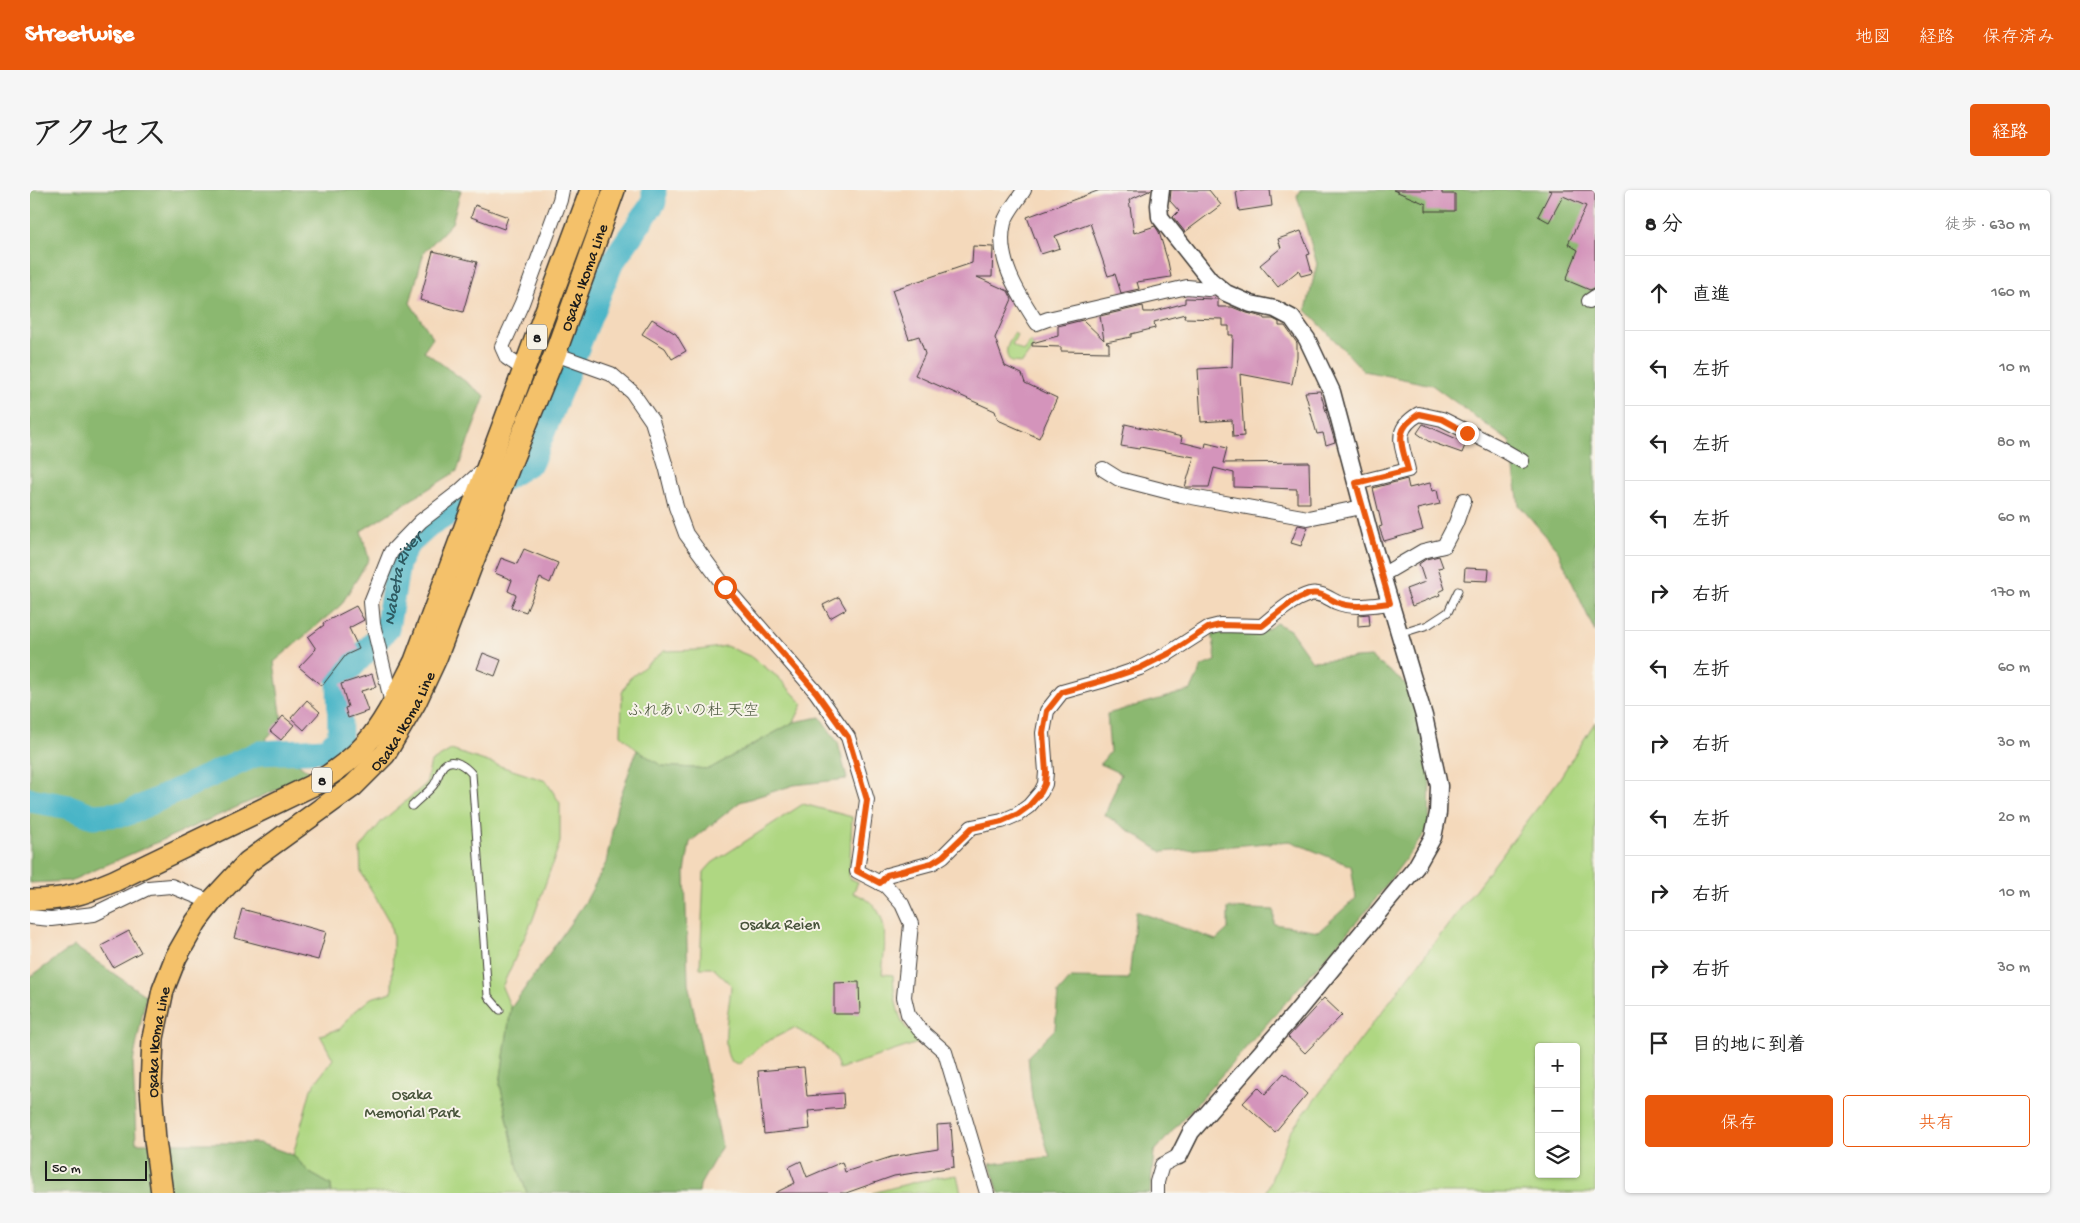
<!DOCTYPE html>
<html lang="ja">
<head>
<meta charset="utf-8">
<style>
  body { margin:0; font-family:"Gochi Hand","Klee One",sans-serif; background:#f6f6f6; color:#222 }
  .controls { position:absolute; right:15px; bottom:15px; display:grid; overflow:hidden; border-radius:5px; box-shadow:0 1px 4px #0004 }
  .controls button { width:45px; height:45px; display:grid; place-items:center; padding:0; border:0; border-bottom:1px solid #e0e0e0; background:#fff; color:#222; font:25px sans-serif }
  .scale { position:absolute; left:15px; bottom:12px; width:102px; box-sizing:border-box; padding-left:5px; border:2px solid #1c1c1c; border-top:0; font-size:14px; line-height:18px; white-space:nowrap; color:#1c1c1c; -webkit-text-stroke:4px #f7f3e8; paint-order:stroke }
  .stop { position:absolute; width:15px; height:15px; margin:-11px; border:4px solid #ea580c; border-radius:50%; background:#fff }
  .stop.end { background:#ea580c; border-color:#fff; box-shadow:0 1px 5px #0008 }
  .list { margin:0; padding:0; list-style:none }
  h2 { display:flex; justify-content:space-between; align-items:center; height:65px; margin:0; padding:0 20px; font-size:21px }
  h2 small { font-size:16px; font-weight:400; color:#767676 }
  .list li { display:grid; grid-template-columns:32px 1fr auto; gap:15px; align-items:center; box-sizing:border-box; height:75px; padding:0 20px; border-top:1px solid #e0e0e0 }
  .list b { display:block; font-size:19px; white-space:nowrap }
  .list em { font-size:16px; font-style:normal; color:#767676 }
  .actions { display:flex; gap:10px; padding:15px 20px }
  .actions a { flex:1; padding:11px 0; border:1px solid #ea580c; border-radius:5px; text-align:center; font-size:18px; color:#ea580c }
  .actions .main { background:#ea580c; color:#fff }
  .icon { flex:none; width:28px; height:28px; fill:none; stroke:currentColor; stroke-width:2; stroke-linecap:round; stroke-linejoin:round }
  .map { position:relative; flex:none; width:1565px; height:1003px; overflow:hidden; border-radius:5px }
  header { display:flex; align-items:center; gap:30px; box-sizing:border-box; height:70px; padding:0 25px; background:#ea580c; color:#fff }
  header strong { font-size:24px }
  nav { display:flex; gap:28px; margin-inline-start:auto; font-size:18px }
  .intro { display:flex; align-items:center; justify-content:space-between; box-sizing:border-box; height:120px; padding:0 30px }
  h1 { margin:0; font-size:35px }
  .button { padding:12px 22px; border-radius:5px; background:#ea580c; color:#fff; font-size:18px; font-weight:700 }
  main { display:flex; gap:30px; padding:0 30px }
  aside { flex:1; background:#fff; border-radius:5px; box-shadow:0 1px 4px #0004 }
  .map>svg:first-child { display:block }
</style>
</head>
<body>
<header>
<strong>Streetwise</strong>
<nav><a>地図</a><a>経路</a><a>保存済み</a></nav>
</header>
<div class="intro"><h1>アクセス</h1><a class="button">経路</a></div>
<main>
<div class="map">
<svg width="1565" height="1003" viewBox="0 0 1565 1003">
  <rect width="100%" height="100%" fill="#f7f3e8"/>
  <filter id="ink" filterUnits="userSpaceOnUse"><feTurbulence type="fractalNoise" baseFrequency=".02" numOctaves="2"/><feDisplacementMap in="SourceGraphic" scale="10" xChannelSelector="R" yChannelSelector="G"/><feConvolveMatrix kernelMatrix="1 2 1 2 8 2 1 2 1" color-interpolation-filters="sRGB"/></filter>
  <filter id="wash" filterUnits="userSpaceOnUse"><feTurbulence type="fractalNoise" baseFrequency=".0096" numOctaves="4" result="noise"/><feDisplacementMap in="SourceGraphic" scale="20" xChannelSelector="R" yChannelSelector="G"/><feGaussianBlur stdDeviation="1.12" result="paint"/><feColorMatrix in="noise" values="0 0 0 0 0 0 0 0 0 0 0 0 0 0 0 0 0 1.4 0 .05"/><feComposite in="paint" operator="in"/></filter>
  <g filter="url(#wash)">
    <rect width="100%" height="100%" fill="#f4d9bb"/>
    <g fill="#afd782" stroke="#667a4f" fill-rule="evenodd">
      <path d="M984,143L987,145L982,155L994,162L1000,152L1005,155L992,173L981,172C972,162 979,153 984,143Z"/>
      <path d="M696,456L722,467L749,488L773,514L764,532L679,579L632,576L607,560L591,545L592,503L599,489L634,461L670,460Z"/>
      <path d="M1565,532V1003H1236L1260,942L1528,591ZM1509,857H1546V984H1509Z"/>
      <path d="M421,560L516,591L530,613V652L503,729L472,797L481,818L470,894L488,978L497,1003H301V995L280,983L263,965L281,899L303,869L290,845L310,839L323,823L341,808L362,802L363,748L360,733L331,682L330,659L351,632L396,594L401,572Z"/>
      <path d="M773,614L822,627L819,688L828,692L823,703C863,716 855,752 852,784L863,785C864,802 866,824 876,838C880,843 887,848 891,852L809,879C805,859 782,847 764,838L734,853L709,874C705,873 701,872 699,868C691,850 700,815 701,795L683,778H670L674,682L682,673Z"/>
      <path d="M927,985L931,1003H842L889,991Z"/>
    </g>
    <g fill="#8bb870" stroke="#546a46">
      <path d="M0,0H431L422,33L394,62L380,113L403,148L394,161L455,206L427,281L331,341L339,369L311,415L244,472L252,531L236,549L282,584L40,691L0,693Z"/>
      <path d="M1270,0H1565V442L1527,359L1489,315L1480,252L1402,195L1334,181L1276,120L1287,74L1267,6Z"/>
      <path d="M1246,433L1260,440L1282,471L1341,467L1382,499L1400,580L1399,638L1338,719L1124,962L1120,1003H969L960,974L1020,967L1002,909L998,866L1025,839L1028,803L1041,788L1099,789L1106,721L1186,750L1198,739V718L1244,720V734L1289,741L1326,708L1321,676L1260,651L1132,662L1075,625L1091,584L1070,574L1080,562L1077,524L1161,500L1172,476L1186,471L1182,440H1237Z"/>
      <path d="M790,527L808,553L817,589L764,595L710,612L660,652L655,682L658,793L692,956L670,995L669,1003H497L488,978L470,894L481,818L556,711L576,673L587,616L607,560L632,576L679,579L764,532Z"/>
      <path d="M44,756L116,806L103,872L106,953H229L263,965L280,983L301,995V1003H0V787Z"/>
    </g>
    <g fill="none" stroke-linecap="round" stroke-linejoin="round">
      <path stroke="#4ab5c7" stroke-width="25" id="s1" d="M0,610L39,617L63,626L96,624L229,563L297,560L310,547L309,490L357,439L368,373L377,355L398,336L501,272L581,74L624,12V0"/>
    </g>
    <g id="blocks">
      <g fill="#d494bb">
        <path d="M1070,0H1121L1099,10L1104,43L1125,36L1129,42L1138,72L1141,87L1107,92L1109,99L1091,103L1085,84L1078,86L1060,33L1025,46L1030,58L1011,64L997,27Z"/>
        <path d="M1141,0H1179L1191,15L1155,42L1143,27L1149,21L1140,11Z"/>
        <path d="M1219,0H1240L1242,16L1209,21L1206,2Z"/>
        <path d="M1363,0H1412V4H1425V21H1396V14Z"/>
        <path d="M1518,0H1565V98L1560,100L1536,90L1548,60L1538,54L1556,16L1533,6L1519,32L1508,26L1521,1Z"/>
        <path d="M445,15L478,27L474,39L441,27Z"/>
        <path d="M1271,41L1280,64L1277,65L1282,83L1271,86L1269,80L1248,97L1230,75L1251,58L1248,49Z"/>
        <path d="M943,56L963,57L962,87H947L978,101L982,109L965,148L975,176L992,184L995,193L1027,208L1009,248L968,230L965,221L885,185L895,164L889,146L879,149L862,100L942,73Z"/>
        <path d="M403,61L447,72L433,122L390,110Z"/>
        <path d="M1155,108L1188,109V117H1202L1217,123L1233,127L1234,129H1243L1249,132V136H1255L1267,153V167L1262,194L1210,184L1214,246L1203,247L1202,230L1171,232L1168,179L1202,177L1203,145H1199V136H1193V129L1154,128L1155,124L1124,132L1125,138L1101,144V147L1076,152L1079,154V162L1031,161V157L1002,156V153L1028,146V136L1053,130L1074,150L1070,126L1113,116L1114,122H1122L1155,113Z"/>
        <path d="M622,129L646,144L656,161L642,169L635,158L612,144Z"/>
        <path d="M1290,201L1305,252L1296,255L1293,243L1287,244L1275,202Z"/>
        <path d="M1095,234L1152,247L1151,252L1175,258L1176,253L1197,258L1193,273L1279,272L1280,313H1267V299L1204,297V283L1184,278L1179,297H1155L1164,267L1110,257L1109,259L1091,256Z"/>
        <path d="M1393,234L1436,253L1432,263L1398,251L1387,243Z"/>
        <path d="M1377,289L1379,298L1400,293L1402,301L1407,300L1410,314L1387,319L1393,340L1354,351L1349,337L1352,336L1343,298Z"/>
        <path d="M1268,335L1278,337L1271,356L1261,353Z"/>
        <path d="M494,359L528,373L520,393L510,388L496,422L481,417L486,405L478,401L482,390L465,383L471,368L487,374Z"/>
        <path d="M1409,366L1413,377L1408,378L1415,399L1409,402L1410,405L1382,416L1376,399L1395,392L1389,374L1396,369Z"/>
        <path d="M1435,378L1459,379L1458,391L1434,390Z"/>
        <path d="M809,407L816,419L800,428L793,415Z"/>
        <path d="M326,416L334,430L319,438L329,459L316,465L292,496L269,477L286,459L278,447L294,435L293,433Z"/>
        <path d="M1339,424L1340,436L1328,437V425Z"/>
        <path d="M453,463L471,470L465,486L447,479Z"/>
        <path d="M342,484L346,497L331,501L338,521L318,528L315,518L318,517L311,494Z"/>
        <path d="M277,510L290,522L274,540L261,528Z"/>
        <path d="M253,526L264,535L251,550L240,541Z"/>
        <path d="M212,719L296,742L288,770L204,748Z"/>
        <path d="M99,741L111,762L83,777L71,756Z"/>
        <path d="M829,792L830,824H804V793Z"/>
        <path d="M1294,808L1312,825L1275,863L1258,847Z"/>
        <path d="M774,877L777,906L813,903L814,918L778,921L780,939L734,944L728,881Z"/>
        <path d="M1254,883L1277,904L1245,942L1213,913L1228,897L1235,904Z"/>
        <path d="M921,934L924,977L864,986L816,1003H745L765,993L759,977L771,971L777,987L812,972L815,982L861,967L908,959L907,935Z"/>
      </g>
    </g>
  </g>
  <g filter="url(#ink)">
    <use href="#blocks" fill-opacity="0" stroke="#3c3834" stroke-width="1"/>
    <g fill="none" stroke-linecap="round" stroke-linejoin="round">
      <g stroke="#3c3834" stroke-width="9">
        <g id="service">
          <path d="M1369,444L1398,435L1418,422L1428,401"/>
          <path d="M382,616C389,609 397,603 403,596C408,590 409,580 414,575C423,566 436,577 442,584L458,806L470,820"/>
        </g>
      </g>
      <g stroke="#3c3834" stroke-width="16">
        <g id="minor">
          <path d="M994,0C988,10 977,22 974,33C965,69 989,105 1007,133L1018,129L1157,97L1178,99L1187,96"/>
          <path d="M1559,111L1565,107"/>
          <path d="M525,164L581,184L602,202L622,231L637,280L646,317L656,344L695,397L786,502L818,547L837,610L827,681L856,696L872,714L881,734L874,807L878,824L889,839L915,862L957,1003"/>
          <path d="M495,180L477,168L472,157L492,113L530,10L532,0"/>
          <path d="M1073,279L1089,289L1151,305L1278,328L1332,317"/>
          <path d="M1326,293L1378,280C1372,254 1362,240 1389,224L1412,229L1468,257L1492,271"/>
          <path d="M1352,385L1393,361L1414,356L1426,333L1434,310"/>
          <path d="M362,514L343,434L341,412L361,362L391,331L430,301L453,280"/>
          <path d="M850,693L857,685L902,673L913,666L942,637L972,631L988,624L999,616L1011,602L1015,594L1016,582L1013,543L1017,521L1032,502L1075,490L1110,478L1139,463L1178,438L1190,435L1232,436C1246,424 1262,409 1280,404C1290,402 1298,408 1306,412C1322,419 1343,415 1360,413"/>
          <path d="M0,727L21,729L64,724L118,698L141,696L181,712"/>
          <path d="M1127,1003V992L1132,975L1149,966"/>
        </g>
      </g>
      <g stroke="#3c3834" stroke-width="19">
        <path id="tertiary" d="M1131,0L1129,15L1130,27L1180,90L1196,103L1221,114L1245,119L1262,128L1277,149L1302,202L1340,345L1394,526L1409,596L1408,623L1403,647L1386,677L1263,826L1161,942L1149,966"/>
      </g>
      <g stroke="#3c3834" stroke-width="24">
        <g id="primary">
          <path d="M0,710C34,710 53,704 84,691L285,594C303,583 321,571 335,555C356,531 370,500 385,471L561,0"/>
          <path id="s2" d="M132,1003L125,950L121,898L123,848L133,800L146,767L166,732L181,712L218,672L323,596L355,564L385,513L406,468L479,277L525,164L584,0"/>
        </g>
      </g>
      <use href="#service" stroke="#fff" stroke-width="7"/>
      <use href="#minor" stroke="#fff" stroke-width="14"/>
      <use href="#tertiary" stroke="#fff" stroke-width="16"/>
      <use href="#primary" stroke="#f4c16a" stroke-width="21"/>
    </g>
  </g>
  <g fill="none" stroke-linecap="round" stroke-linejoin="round" filter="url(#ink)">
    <path stroke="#ea580c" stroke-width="6" d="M695,397L786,502L818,547L837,610L827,681L850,693L857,685L902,673L913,666L942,638L972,631L988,624L999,616L1011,602L1015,594L1016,582L1013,543L1017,521L1032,502L1075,490L1110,478L1140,463L1178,438L1190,435L1232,436C1246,425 1262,409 1280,404C1290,402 1298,408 1306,412C1322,419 1343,415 1360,413L1326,293L1378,280C1372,254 1362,241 1389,224L1412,229L1437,243"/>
  </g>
  <g text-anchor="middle" stroke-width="4" stroke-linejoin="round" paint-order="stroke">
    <g fill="#f7f3e8" stroke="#5e5c59" stroke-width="1">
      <rect x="497" y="134.5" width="20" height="25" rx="4"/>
      <rect x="282" y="577.5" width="20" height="25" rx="4"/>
    </g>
    <g font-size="15" font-weight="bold" fill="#1c1c1c">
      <text x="507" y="152">8</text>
      <text x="292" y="595">8</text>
    </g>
    <g font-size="16" fill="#1c1c1c" stroke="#f7f3e8">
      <text dy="6" stroke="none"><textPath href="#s2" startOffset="1052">Osaka Ikoma Line</textPath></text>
      <text dy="6" stroke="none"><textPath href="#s2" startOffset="572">Osaka Ikoma Line</textPath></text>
      <text dy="6" stroke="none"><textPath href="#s2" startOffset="152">Osaka Ikoma Line</textPath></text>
    </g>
    <g font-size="16" fill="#48543b" stroke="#f7f3e8">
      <text x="663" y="525">ふれあいの杜 天空</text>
      <text x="750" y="739">Osaka Reien</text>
      <text x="382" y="909">Osaka<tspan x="382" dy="18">Memorial Park</tspan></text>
    </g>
    <g font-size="18" font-style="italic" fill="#2e5960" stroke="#f7f3e8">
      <text dy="6" stroke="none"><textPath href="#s1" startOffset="512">Nabeta River</textPath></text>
    </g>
  </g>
</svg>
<div class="controls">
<button>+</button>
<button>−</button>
<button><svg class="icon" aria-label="layers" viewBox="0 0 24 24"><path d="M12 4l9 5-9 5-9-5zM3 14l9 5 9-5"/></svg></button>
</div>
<div class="scale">50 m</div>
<div class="stop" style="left:695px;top:397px"></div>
<div class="stop end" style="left:1437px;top:243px"></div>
</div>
<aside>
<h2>8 分<small>徒歩 · 630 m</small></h2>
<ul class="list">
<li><svg class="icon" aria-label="ahead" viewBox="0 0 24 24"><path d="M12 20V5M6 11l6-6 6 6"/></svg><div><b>直進</b></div><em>160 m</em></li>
<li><svg class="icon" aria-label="left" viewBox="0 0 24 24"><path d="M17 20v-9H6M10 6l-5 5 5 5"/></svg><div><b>左折</b></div><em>10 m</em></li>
<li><svg class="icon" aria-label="left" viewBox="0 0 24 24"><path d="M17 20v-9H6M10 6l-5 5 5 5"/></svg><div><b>左折</b></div><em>80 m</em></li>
<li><svg class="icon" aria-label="left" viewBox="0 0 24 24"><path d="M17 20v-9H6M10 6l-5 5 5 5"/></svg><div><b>左折</b></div><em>60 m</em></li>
<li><svg class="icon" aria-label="right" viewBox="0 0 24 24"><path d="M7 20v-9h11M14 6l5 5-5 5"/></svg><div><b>右折</b></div><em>170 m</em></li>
<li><svg class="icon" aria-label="left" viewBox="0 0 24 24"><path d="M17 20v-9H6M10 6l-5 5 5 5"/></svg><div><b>左折</b></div><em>60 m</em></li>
<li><svg class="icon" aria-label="right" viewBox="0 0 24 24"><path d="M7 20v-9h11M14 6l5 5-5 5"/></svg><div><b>右折</b></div><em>30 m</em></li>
<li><svg class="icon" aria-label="left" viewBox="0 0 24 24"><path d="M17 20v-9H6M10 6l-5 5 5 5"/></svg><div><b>左折</b></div><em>20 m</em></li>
<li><svg class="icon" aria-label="right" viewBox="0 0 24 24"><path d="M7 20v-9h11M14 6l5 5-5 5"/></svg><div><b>右折</b></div><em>10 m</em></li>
<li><svg class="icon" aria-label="right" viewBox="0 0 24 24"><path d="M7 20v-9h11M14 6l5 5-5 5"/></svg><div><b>右折</b></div><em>30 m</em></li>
<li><svg class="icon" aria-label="arrive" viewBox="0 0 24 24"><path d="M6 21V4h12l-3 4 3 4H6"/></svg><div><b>目的地に到着</b></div></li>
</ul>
<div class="actions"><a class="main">保存</a><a>共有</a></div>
</aside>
</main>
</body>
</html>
